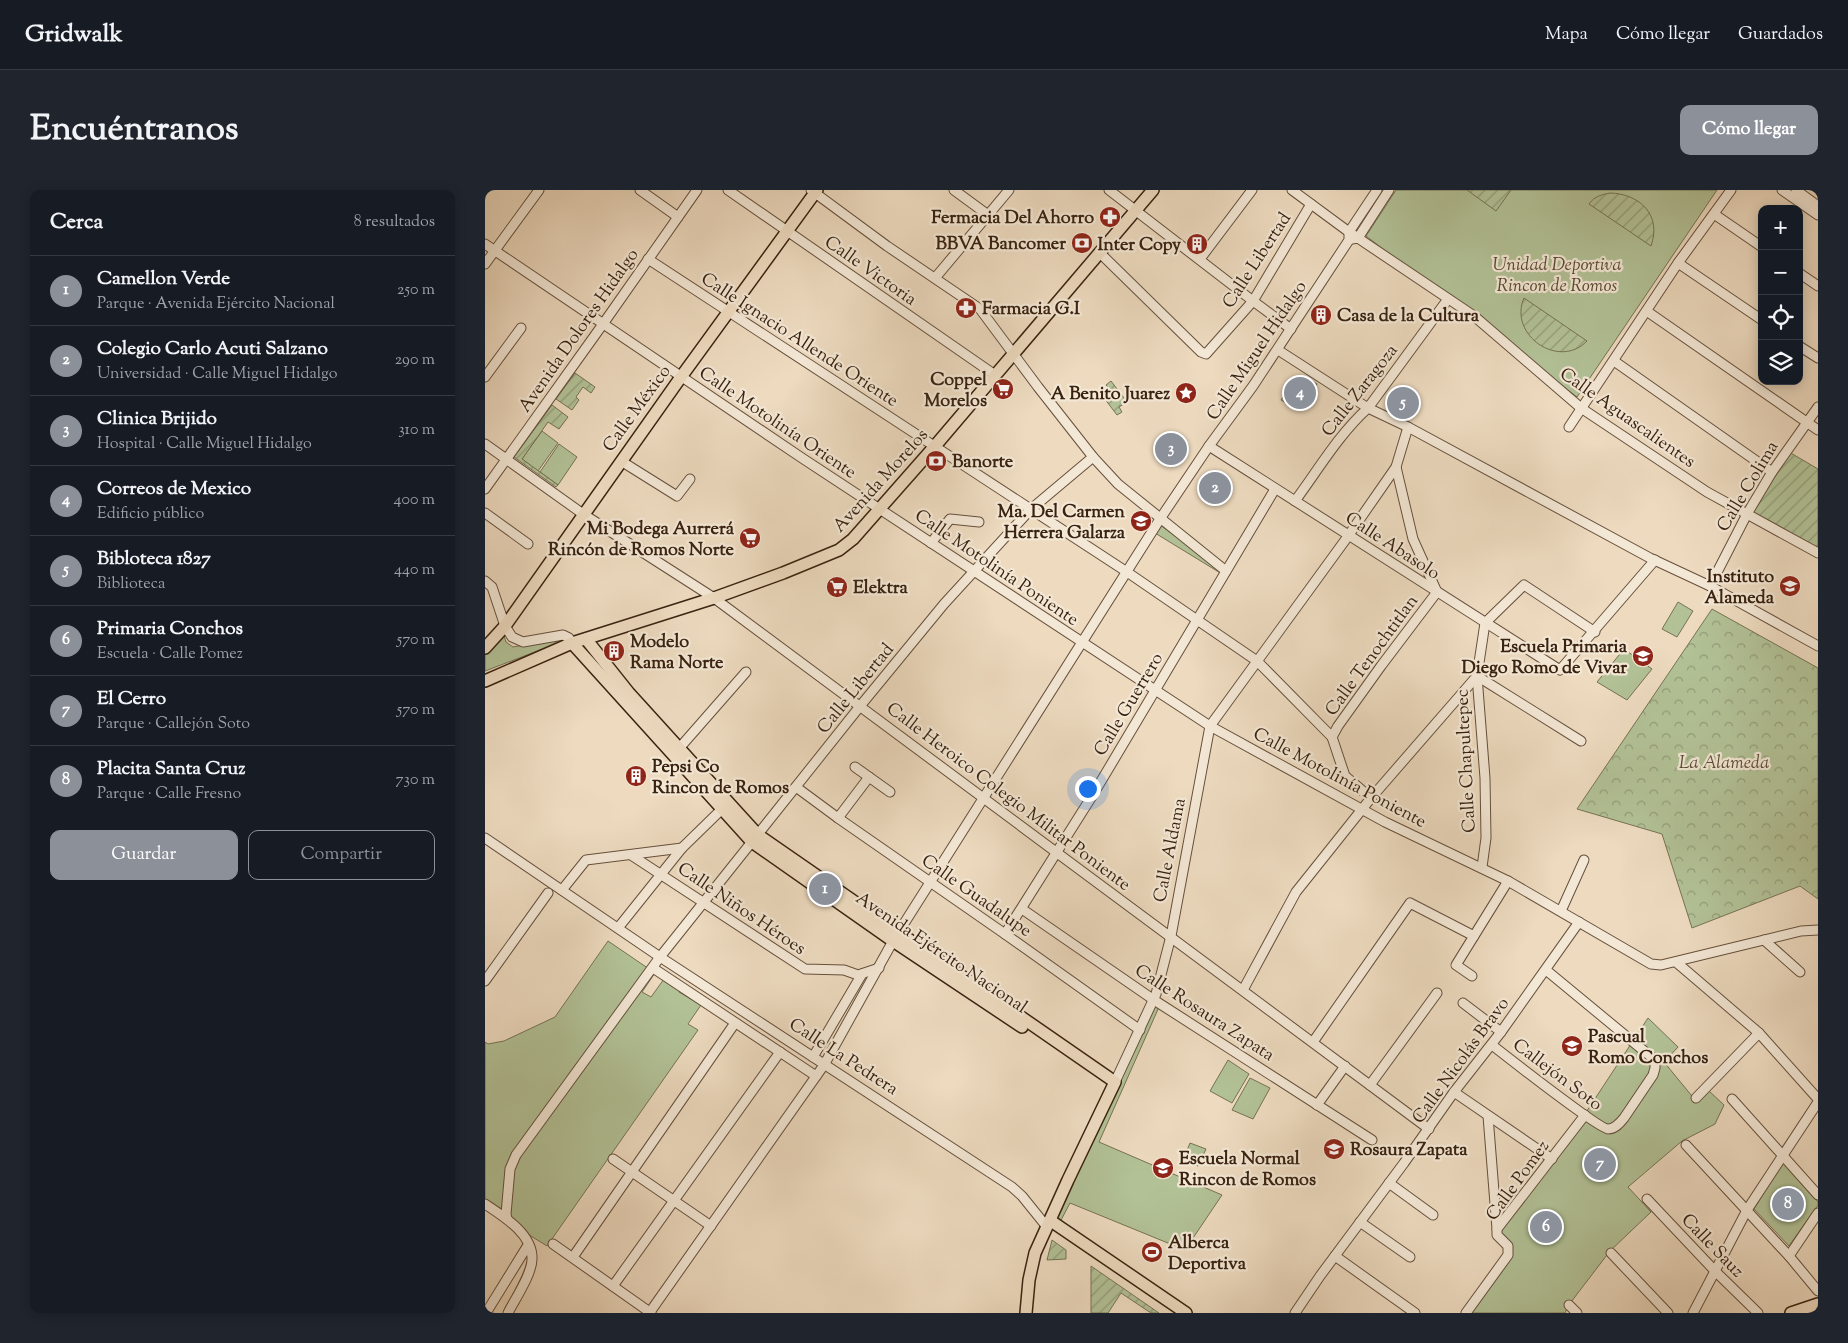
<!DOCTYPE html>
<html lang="es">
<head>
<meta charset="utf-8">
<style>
  body { margin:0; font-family:"Sorts Mill Goudy",serif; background:#20242c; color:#f1f3f6 }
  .controls { position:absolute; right:15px; top:15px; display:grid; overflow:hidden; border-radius:10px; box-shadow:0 2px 12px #0003 }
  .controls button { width:45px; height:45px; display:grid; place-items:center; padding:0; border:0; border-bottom:1px solid #363941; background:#171b24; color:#f1f3f6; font:25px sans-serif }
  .you { position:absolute; left:602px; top:598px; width:18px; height:18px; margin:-12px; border:4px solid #fff; border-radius:50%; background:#1a73e8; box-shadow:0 0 0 8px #1a73e833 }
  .badge { display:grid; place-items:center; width:32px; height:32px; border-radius:50%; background:#8c9099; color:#fff; font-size:16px; font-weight:700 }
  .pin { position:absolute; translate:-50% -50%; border:2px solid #fff; box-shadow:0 1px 5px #0006 }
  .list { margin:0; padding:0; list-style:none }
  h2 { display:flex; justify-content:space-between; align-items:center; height:65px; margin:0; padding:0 20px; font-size:21px }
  h2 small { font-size:16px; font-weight:400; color:#9ea1a6 }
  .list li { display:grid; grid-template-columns:32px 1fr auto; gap:15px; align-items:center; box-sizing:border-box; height:70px; padding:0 20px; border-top:1px solid #363941 }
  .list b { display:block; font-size:19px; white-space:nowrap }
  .list p { margin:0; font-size:16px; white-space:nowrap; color:#9ea1a6 }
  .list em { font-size:16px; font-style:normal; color:#9ea1a6 }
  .actions { display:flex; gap:10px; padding:15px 20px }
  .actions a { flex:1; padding:11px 0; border:1px solid #8c9099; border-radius:10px; text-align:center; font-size:18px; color:#8c9099 }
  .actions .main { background:#8c9099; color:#fff }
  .icon { flex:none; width:28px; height:28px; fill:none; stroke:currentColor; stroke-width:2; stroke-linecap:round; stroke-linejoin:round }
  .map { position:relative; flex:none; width:1333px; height:1123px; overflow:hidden; border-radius:10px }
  header { display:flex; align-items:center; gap:30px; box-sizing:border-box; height:70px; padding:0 25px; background:#171b24; border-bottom:1px solid #363941 }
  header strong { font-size:24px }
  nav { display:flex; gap:28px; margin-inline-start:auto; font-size:18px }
  .intro { display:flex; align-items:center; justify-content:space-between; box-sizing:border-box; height:120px; padding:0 30px }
  h1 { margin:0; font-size:35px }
  .button { padding:12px 22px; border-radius:10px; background:#8c9099; color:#fff; font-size:18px; font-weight:700 }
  main { display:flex; gap:30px; padding:0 30px }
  aside { flex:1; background:#171b24; border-radius:10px; box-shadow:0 2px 12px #0003 }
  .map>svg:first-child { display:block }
</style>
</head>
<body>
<header>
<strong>Gridwalk</strong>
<nav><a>Mapa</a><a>Cómo llegar</a><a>Guardados</a></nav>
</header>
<div class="intro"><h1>Encuéntranos</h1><a class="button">Cómo llegar</a></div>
<main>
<aside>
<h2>Cerca<small>8 resultados</small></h2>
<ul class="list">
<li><span class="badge">1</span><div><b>Camellon Verde</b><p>Parque · Avenida Ejército Nacional</p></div><em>250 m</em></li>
<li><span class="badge">2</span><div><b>Colegio Carlo Acuti Salzano</b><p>Universidad · Calle Miguel Hidalgo</p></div><em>290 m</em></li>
<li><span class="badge">3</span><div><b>Clinica Brijido</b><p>Hospital · Calle Miguel Hidalgo</p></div><em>310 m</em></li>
<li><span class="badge">4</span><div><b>Correos de Mexico</b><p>Edificio público</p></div><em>400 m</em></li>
<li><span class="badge">5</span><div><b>Bibloteca 1827</b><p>Biblioteca</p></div><em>440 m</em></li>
<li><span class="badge">6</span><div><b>Primaria Conchos</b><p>Escuela · Calle Pomez</p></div><em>570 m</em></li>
<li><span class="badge">7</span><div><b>El Cerro</b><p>Parque · Callejón Soto</p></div><em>570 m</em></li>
<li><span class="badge">8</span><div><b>Placita Santa Cruz</b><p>Parque · Calle Fresno</p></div><em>730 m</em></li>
</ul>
<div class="actions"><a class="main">Guardar</a><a>Compartir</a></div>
</aside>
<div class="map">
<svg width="1333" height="1123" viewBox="0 0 1333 1123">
  <defs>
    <pattern id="forest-crowns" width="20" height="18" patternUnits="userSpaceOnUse" patternTransform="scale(1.25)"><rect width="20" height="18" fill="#b2c196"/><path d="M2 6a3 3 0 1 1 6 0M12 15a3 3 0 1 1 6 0" fill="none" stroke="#929c79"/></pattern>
    <pattern id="garden-furrows" width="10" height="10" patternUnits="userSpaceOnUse" patternTransform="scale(1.25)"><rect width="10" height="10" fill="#b2c196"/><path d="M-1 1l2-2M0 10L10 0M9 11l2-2" fill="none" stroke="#929c79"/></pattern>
  </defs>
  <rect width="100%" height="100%" fill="#eddabf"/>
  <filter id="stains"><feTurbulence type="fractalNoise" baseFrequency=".004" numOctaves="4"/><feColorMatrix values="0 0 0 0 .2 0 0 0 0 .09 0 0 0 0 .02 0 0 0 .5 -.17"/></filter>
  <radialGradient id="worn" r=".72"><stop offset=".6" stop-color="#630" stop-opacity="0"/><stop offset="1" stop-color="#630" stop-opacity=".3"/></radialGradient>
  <g fill="#b2c196" stroke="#767253">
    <path d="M911,0H1232L1092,207L881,46Z"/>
    <path d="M57,241L73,253L53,281L37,269Z"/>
    <path d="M74,254L92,267L73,295L55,282Z"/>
    <path d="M675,335L739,381L737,384L670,343Z"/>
    <path d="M1193,412L1208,421L1192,447L1177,439Z"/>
    <path d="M18,443L21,452L28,457L74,449L76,452L0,481V460Z"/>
    <path d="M1139,459L1167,479L1142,510L1112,492Z"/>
    <path d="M123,751L170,783L157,802L166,807L179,789L186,796L195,800L194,802L216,815L203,834L213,840L62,1056L41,1043L0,1010V852L3,854L19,851L70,827Z"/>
    <path d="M669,814L674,817L614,952L737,1005L700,1060L585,1013L574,1034L568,1031Z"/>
    <path d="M1163,828L1193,857L1179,872L1211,911L1224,901L1239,915L1230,934L1197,951L1143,997L1166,1022L1125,1061L1083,1116L1080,1123H982L1024,1062L1011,1039L1098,927Z"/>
    <path d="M743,870L764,884L747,913L725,901Z"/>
    <path d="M765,888L785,898L768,929L747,920Z"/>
    <path d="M705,953L721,959L713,976L698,970Z"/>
    <path d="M1298,970L1333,1012V1015L1304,1056L1269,1019Z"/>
  </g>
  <path fill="url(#forest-crowns)" stroke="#767253" d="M1227,419L1333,478V709L1315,696L1207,738L1177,644L1092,619Z"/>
  <g fill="url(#garden-furrows)" stroke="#767253">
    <path d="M982,0H1026L1011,21Z"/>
    <path d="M1125,3C1155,4 1177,25 1166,56L1104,14C1110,6 1116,5 1125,3Z"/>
    <path d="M1039,108L1102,151C1074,180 1023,145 1039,108Z"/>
    <path d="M90,183L110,197L106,203L98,197L91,207L94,210L87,220L71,209Z"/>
    <path d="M821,187L832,194L816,220L796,210L804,198L808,200L805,205L817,213L825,201L817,194Z"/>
    <path d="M626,191L642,212L634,217L637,222L632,225L616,204L624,198L621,195Z"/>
    <path d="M67,215L83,227L74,239L63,232L37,269L73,295L71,297L29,267Z"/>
    <path d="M1304,262L1333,279V363L1262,324Z"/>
    <path d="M567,1050L581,1060V1069L562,1070Z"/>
    <path d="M606,1076L674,1123H666L636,1103L623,1123H606Z"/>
  </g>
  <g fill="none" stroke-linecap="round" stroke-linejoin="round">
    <g stroke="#66503c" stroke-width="11">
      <g id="minor">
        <path d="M155,0L193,27"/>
        <path d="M243,0L510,185"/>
        <path d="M326,0L402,56L495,119L553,197L608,267L633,294L741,381"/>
        <path d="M469,0L503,25"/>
        <path d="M624,0L768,111L806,139"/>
        <path d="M807,0L864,42L989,126L1096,218L1222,302L1333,363"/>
        <path d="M1297,0L1333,25"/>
        <path d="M1311,0L1333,16"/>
        <path d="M1229,24L1277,57"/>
        <path d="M867,49L873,48L904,0"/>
        <path d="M0,54L317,268L725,536L900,632L1023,691L1166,774L1176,775L1279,750L1316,741L1333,740"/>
        <path d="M615,63L716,162L721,164L768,111L826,14"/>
        <path d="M163,69L642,382L772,471L847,547L860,586L886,608"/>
        <path d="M715,69L767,0"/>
        <path d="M1193,73L1277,130"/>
        <path d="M0,74L54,0"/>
        <path d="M1314,83L1333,96"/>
        <path d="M450,88L524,0"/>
        <path d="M1163,122L1333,240"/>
        <path d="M1314,156L1333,168"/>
        <path d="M793,160L883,218L923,237L1165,368L1225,396L1333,456"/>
        <path d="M1129,171L1287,282"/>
        <path d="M0,187L36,138"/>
        <path d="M1084,237L1193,73L1246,0"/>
        <path d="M0,254L98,324L229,408L944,939"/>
        <path d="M724,256L1075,480L1170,370"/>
        <path d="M136,271L192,306L205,289"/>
        <path d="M0,299L118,134L212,0"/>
        <path d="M810,311C833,280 854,244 883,218L963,109"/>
        <path d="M0,323L43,354"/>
        <path d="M446,353L465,329L494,332"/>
        <path d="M0,391L7,397L20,436L27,447L38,452L78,445L84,448L87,453"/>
        <path d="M1225,396L1262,324L1287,282L1333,217"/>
        <path d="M847,547L853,536L896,476L952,402L928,349L911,277"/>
        <path d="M190,563L261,482"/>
        <path d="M370,577L405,602"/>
        <path d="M311,597L353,628L520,744L655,840"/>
        <path d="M353,628L384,587"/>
        <path d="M0,648L175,767L527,997L537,1006L562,1037"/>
        <path d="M146,665L320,779L359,780L373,785L394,778"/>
        <path d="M997,677L1001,648L1000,588L992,486L1000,433L1039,395L1110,442"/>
        <path d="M77,700L101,670L197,658"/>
        <path d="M537,719L669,810L887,950"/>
        <path d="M1076,721L1099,670"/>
        <path d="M133,738L197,658L237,619"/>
        <path d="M520,744L609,603L790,299"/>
        <path d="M1279,750L1315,782"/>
        <path d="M1191,772L1274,843L1333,909"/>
        <path d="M168,778L331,886"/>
        <path d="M987,786L971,775L1023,691"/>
        <path d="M0,791L63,703"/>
        <path d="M758,800L811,702L886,608L992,486L1096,551"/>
        <path d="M978,813L1016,842"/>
        <path d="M828,852L925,713L989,746"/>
        <path d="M1007,855C1021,866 1114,939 1123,939C1130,939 1135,933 1139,928L1168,885L1170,878V870L1061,780"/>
        <path d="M328,867L377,784"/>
        <path d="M630,892L671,804L686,746L725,536L861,349L911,277L923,237"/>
        <path d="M885,895L952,803"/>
        <path d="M969,902L1067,969"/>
        <path d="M1211,908L1274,843"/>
        <path d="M1247,909L1333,1005"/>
        <path d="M832,915L860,876"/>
        <path d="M1003,926L1012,1039"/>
        <path d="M1201,955L1304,1066L1333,1101"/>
        <path d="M128,969L226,1036"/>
        <path d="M904,993L948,1025"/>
        <path d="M1162,1009L1230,1081L1273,1123"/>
        <path d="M0,1014C18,1026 48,1044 47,1069C47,1084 30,1109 23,1123"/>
        <path d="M22,1029L21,1024L25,979L31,965L175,767L376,515L459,414L545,320L608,267"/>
        <path d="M875,1032L925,1067"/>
        <path d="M68,1054L166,1123"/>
        <path d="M1126,1063L1183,1123"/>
        <path d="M850,1066L930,1123"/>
        <path d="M1304,1066L1333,1023"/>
        <path d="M88,1067L250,833"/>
        <path d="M128,1096L295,862"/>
        <path d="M1084,1115L1092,1123"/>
        <path d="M165,1122L339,875L408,751L675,329L724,256L768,196L864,50V42L892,0"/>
        <path d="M1,1123L43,1055"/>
        <path d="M810,1123L835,1086L919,973L969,902L1016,842L1094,732"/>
        <path d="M981,1123L1023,1065V1056L1012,1045V1039L1100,925"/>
        <path d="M1208,1123L1262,1020L1333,912"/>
      </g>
    </g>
    <g stroke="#392210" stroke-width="14">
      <g id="major">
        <path d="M101,449L144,503L273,645L630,892L583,990L550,1063L544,1090L541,1123"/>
        <path d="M87,453L267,652L408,751L537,837"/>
        <path d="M0,458L20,436L196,187L332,0"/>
        <path d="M0,491L87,453L229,408L298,383L354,360L368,349L450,256L668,0"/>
        <path d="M566,1031L701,1123"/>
        <path d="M1306,1123L1333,1114"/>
      </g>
    </g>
    <use href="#minor" stroke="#f3e7d5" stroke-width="9"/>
    <use href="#major" stroke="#eddabf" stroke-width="11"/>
  </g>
  <defs>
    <g id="pharmacy-disc" transform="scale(1.125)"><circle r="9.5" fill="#8f2418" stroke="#f3e7d5"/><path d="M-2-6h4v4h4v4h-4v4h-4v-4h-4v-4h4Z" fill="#fff"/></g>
    <g id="bank-disc" transform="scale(1.125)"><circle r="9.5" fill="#8f2418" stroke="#f3e7d5"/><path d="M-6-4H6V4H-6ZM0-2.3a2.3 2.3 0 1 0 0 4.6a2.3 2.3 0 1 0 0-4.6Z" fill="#fff"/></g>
    <g id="building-disc" transform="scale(1.125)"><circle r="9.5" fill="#8f2418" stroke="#f3e7d5"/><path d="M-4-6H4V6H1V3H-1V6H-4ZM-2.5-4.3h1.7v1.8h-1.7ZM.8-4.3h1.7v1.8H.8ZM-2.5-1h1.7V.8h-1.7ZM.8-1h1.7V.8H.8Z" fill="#fff"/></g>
    <g id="supermarket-disc" transform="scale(1.125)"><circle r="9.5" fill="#8f2418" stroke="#f3e7d5"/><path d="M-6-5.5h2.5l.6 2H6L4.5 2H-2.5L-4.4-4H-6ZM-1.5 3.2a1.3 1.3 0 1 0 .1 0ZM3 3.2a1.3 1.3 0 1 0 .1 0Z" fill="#fff"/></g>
    <g id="sight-disc" transform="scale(1.125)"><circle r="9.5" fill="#8f2418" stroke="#f3e7d5"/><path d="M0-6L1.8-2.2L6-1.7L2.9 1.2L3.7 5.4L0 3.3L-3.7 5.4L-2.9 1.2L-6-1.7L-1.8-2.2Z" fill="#fff"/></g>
    <g id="school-disc" transform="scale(1.125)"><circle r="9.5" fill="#8f2418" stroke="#f3e7d5"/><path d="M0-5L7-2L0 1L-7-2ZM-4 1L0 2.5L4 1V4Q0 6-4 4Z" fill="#fff"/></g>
    <g id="university-disc" transform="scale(1.125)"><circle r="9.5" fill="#8f2418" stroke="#f3e7d5"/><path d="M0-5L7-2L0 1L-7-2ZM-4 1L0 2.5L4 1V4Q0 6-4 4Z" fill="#fff"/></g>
    <g id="stadium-disc" transform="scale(1.125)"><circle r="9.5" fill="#8f2418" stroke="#f3e7d5"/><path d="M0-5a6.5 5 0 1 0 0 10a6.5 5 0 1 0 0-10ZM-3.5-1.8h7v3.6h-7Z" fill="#fff"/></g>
  </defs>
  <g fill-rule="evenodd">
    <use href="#pharmacy-disc" x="625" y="27"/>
    <use href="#bank-disc" x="597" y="53"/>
    <use href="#building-disc" x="712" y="54"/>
    <use href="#pharmacy-disc" x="481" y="118"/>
    <use href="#building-disc" x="836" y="125"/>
    <use href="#supermarket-disc" x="518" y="199"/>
    <use href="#sight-disc" x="701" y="203"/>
    <use href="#bank-disc" x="451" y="271"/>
    <use href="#school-disc" x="656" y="331"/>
    <use href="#supermarket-disc" x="265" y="348"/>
    <use href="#school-disc" x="1305" y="396"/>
    <use href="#supermarket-disc" x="352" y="397"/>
    <use href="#building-disc" x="129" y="461"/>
    <use href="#school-disc" x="1158" y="466"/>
    <use href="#building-disc" x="151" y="586"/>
    <use href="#school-disc" x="1087" y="856"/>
    <use href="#school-disc" x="849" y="959"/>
    <use href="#university-disc" x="678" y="978"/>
    <use href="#stadium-disc" x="667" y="1062"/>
  </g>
  <g text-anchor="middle" stroke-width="4.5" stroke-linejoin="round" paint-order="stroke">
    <g font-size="18" font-weight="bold" fill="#392210" stroke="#f3e7d5" text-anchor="start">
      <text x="609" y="33" text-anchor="end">Fermacia Del Ahorro</text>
      <text x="581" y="59" text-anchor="end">BBVA Bancomer</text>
      <text x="696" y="60" text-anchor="end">Inter Copy</text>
      <text x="497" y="124">Farmacia G.I</text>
      <text x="852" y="131">Casa de la Cultura</text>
      <text x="502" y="195" text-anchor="end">Coppel<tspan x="502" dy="21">Morelos</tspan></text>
      <text x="685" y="209" text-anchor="end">A Benito Juarez</text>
      <text x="467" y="277">Banorte</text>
      <text x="640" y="327" text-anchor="end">Ma. Del Carmen<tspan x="640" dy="21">Herrera Galarza</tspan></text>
      <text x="249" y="344" text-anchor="end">Mi Bodega Aurrerá<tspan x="249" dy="21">Rincón de Romos Norte</tspan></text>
      <text x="1289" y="392" text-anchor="end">Instituto<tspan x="1289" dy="21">Alameda</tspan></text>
      <text x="368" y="403">Elektra</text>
      <text x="145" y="457">Modelo<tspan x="145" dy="21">Rama Norte</tspan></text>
      <text x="1142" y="462" text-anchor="end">Escuela Primaria<tspan x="1142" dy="21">Diego Romo de Vivar</tspan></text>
      <text x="167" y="582">Pepsi Co<tspan x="167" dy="21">Rincon de Romos</tspan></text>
      <text x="1103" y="852">Pascual<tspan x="1103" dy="21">Romo Conchos</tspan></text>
      <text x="865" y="965">Rosaura Zapata</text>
      <text x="694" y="974">Escuela Normal<tspan x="694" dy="21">Rincon de Romos</tspan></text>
      <text x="683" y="1058">Alberca<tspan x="683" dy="21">Deportiva</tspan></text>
    </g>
    <g font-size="18" fill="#392210" stroke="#f3e7d5">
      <text transform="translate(771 70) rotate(-57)" y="6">Calle Libertad</text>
      <text transform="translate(386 80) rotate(35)" y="6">Calle Victoria</text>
      <text transform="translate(93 140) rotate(-55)" y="6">Avenida Dolores Hidalgo</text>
      <text transform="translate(315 149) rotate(33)" y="6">Calle Ignacio Allende Oriente</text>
      <text transform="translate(771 160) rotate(-56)" y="6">Calle Miguel Hidalgo</text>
      <text transform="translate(874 200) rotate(-52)" y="6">Calle Zaragoza</text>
      <text transform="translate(151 218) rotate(-54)" y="6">Calle México</text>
      <text transform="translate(1143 227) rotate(35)" y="6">Calle Aguascalientes</text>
      <text transform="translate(293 232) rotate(34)" y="6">Calle Motolinía Oriente</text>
      <text transform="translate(395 290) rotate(-48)" y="6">Avenida Morelos</text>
      <text transform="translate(1262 296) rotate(-59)" y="6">Calle Colima</text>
      <text transform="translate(908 355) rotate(33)" y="6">Calle Abasolo</text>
      <text transform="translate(512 377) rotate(34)" y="6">Calle Motolinía Poniente</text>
      <text transform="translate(886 465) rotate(-54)" y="6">Calle Tenochtitlan</text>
      <text transform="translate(370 498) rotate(-51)" y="6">Calle Libertad</text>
      <text transform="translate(643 514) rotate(-59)" y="6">Calle Guerrero</text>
      <text transform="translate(980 571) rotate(-93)" y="6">Calle Chapultepec</text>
      <text transform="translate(855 587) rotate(28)" y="6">Calle Motolinía Poniente</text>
      <text transform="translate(524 606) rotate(37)" y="6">Calle Heroico Colegio Militar Poniente</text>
      <text transform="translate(684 660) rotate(-79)" y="6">Calle Aldama</text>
      <text transform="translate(492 705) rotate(35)" y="6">Calle Guadalupe</text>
      <text transform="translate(257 718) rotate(34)" y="6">Calle Niños Héroes</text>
      <text transform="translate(457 762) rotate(34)" y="6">Avenida Ejército Nacional</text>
      <text transform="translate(720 822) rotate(33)" y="6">Calle Rosaura Zapata</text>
      <text transform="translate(359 866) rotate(33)" y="6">Calle La Pedrera</text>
      <text transform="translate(975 870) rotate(-54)" y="6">Calle Nicolás Bravo</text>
      <text transform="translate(1073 884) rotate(37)" y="6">Callejón Soto</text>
      <text transform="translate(1032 990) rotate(-54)" y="6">Calle Pomez</text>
      <text transform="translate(1228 1055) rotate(46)" y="6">Calle Sauz</text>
    </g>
    <g font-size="18" font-style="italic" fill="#574a32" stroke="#f3e7d5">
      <text x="1072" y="80">Unidad Deportiva<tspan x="1072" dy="21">Rincon de Romos</tspan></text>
      <text x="1239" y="578">La Alameda</text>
    </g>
  </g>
  <rect width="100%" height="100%" filter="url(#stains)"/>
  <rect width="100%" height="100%" fill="url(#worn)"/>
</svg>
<div class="controls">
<button>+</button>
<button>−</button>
<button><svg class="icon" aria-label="locate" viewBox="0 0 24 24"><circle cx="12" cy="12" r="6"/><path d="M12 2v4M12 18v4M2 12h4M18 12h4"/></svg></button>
<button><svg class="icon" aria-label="layers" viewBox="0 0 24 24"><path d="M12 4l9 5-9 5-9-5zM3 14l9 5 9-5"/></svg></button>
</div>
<div class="you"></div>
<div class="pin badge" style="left:340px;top:699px">1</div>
<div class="pin badge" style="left:730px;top:298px">2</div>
<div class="pin badge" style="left:686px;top:259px">3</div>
<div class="pin badge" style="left:815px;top:203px">4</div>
<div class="pin badge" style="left:918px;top:213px">5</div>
<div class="pin badge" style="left:1061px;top:1037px">6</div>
<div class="pin badge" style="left:1115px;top:974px">7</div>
<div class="pin badge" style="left:1303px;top:1014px">8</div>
</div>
</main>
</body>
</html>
